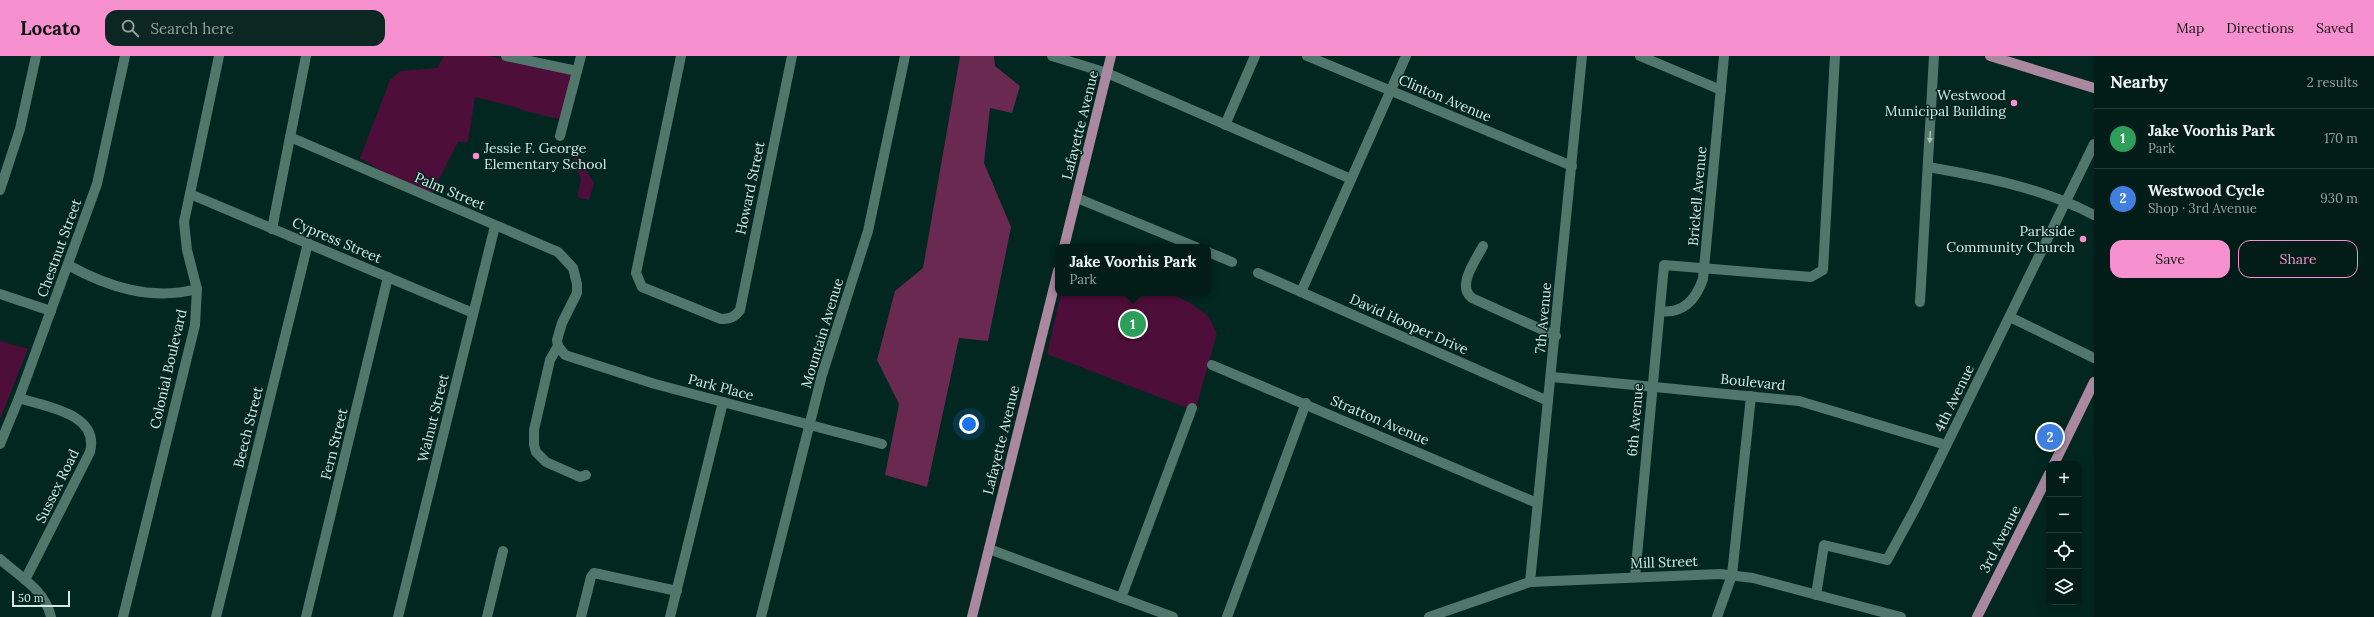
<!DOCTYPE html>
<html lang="en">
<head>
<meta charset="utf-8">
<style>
  body { margin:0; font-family:Lora,serif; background:#0c2621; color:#f1f3f6 }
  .controls { position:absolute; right:12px; bottom:12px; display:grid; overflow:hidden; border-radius:8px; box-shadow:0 4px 16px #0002 }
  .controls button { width:36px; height:36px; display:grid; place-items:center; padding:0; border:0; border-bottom:1px solid #233b37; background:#021d18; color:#f1f3f6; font:20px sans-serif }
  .scale { position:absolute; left:12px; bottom:10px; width:58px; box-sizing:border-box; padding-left:4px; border:2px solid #d6eae4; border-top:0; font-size:11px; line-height:14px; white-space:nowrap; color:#d6eae4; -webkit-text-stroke:3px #022720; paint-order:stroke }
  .you { position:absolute; left:969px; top:368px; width:14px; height:14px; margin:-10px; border:3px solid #fff; border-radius:50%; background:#1a73e8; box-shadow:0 0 0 6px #1a73e833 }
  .badge { display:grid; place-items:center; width:26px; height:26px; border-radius:50%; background:#f790ce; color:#fff; font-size:13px; font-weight:700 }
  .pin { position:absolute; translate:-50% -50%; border:2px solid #fff; box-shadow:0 1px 4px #0006 }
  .popup { position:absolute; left:1055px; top:188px; width:156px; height:52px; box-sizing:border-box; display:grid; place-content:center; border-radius:8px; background:#021d18; filter:drop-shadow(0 1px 3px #0005); font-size:13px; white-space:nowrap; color:#96a2a2 }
  .popup b { font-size:15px; color:#f1f3f6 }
  .popup::after { content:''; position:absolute; left:50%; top:100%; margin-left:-8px; border:8px solid transparent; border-top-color:#021d18 }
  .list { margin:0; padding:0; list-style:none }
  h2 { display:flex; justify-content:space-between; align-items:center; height:52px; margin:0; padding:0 16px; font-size:17px }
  h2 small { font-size:13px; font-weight:400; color:#96a2a2 }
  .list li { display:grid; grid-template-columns:26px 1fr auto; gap:12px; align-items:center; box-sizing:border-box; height:60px; padding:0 16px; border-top:1px solid #233b37 }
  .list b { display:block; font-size:15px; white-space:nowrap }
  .list p { margin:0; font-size:13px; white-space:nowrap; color:#96a2a2 }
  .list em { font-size:13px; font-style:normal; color:#96a2a2 }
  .actions { display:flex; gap:8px; padding:12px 16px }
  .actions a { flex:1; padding:9px 0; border:1px solid #f790ce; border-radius:12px; text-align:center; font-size:14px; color:#f790ce }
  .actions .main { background:#f790ce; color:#111 }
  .icon { flex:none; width:22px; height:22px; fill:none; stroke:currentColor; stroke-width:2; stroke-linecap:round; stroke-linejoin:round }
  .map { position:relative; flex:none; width:2094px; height:561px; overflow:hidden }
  header { display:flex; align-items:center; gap:24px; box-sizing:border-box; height:56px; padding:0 20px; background:#f790ce; color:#111 }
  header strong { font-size:19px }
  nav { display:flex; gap:22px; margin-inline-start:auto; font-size:14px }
  .search { width:280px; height:36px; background:#0c2621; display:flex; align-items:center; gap:10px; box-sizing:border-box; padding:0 14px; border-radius:12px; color:#96a2a2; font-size:15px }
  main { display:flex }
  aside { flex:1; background:#021d18 }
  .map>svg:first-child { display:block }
</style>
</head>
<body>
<header>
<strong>Locato</strong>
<div class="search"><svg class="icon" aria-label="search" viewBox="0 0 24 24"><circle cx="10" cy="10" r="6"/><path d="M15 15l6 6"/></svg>Search here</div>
<nav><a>Map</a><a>Directions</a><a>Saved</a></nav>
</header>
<main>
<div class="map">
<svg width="2094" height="561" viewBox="0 0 2094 561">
  <rect width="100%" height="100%" fill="#022720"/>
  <g fill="#4d0e39">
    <path d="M444,0H488L574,16L567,65L521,54L519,52L475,41L468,86H458L429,143L360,102L390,24L400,15L437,12Z"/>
    <path d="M577,100L586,106L587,116L594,127L589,144L577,141L581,123L572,105Z"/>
    <path d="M1061,237H1170L1190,247L1208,260L1217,277L1195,355L1047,298Z"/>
    <path d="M0,285L28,293L0,363Z"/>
  </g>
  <path fill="#692951" d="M960,0H994L995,10L1020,30L1012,57L990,52L984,107L1011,171L988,285L959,282L927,431L885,419L899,348L877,304L895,235L923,212Z"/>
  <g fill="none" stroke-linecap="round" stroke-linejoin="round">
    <g stroke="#51766c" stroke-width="10">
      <path d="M506,0L577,15"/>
      <path d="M681,0L636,217L642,231L721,263C730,263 735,261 740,254L792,0"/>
      <path d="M1052,0L1107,17L1351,123"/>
      <path d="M1307,0L1572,110"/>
      <path d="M1640,0L1721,34"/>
      <path d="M1225,69L1255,0"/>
      <path d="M560,80L581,0"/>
      <path d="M290,81L558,196L573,212L577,228V237L562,267L557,284L558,290L550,304L534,374V389L536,396L546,406L580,421L586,419"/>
      <path d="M1928,111C1985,121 2042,132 2094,159"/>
      <path d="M0,134L20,73L36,0"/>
      <path d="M190,138L473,257"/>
      <path d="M1077,142L1196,191"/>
      <path d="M272,173L306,0"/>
      <path d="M1483,190C1476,204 1456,230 1472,242L1556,280"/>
      <path d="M1208,196L1232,206"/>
      <path d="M68,209C108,231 151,245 197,233"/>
      <path d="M1258,217L1548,345"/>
      <path d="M1301,236L1406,0"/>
      <path d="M0,238L51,255"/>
      <path d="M1920,246L1934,0"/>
      <path d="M1660,255C1684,258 1696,243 1703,223L1724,0"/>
      <path d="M2010,261L2094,302"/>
      <path d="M558,290L565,299L655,328L882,388"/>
      <path d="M1212,309L1537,447"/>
      <path d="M1552,321L1799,345L1946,389"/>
      <path d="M19,342C45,351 100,357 90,396L25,524"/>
      <path d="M0,388L19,342L97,128L125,0"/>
      <path d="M989,493L1173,561"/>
      <path d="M0,503C20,521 45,534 51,561"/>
      <path d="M1635,521L1664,209L1811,221L1823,214L1835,0"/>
      <path d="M1530,526L1582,0"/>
      <path d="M1816,539L1824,489L1887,504L1917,449L2094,88"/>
      <path d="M1121,542L1192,352"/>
      <path d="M123,561L195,269L197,233L187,194L184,166L219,0"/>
      <path d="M216,561L308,187"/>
      <path d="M306,561L388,221"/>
      <path d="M398,561L495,170"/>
      <path d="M487,561L503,495"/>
      <path d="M581,561L591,521L594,517L677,535"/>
      <path d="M670,561L723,346"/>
      <path d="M761,561L822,319L868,175L905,0"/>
      <path d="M1227,561L1306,347"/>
      <path d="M1429,561L1530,526L1720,518L1753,522L1901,561"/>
      <path d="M1717,561L1732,519L1751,340"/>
    </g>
    <g stroke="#a988a0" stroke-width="10">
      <path d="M1990,0L2094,32"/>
      <path d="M1064,191L1111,0"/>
      <path d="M2054,408L2094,326"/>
      <path d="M972,561L1058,215"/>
      <path d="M1977,561L2049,418"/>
    </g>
  </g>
  <defs><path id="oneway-solid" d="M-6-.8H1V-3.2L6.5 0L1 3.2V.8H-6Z"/></defs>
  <use fill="#a7c1ba" href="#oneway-solid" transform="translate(1930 81) rotate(93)"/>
  <g fill="#f790ce" stroke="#022720" stroke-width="1.5">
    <circle cx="2014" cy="47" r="4"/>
    <circle cx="476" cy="100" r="4"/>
    <circle cx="2083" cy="183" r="4"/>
  </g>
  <g text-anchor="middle" stroke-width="3" stroke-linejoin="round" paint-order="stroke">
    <g font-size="14" fill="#d6eae4" stroke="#022720" text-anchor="end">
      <text x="2006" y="44">Westwood<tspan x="2006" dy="16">Municipal Building</tspan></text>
      <text x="484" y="97" text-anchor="start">Jessie F. George<tspan x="484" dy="16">Elementary School</tspan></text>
      <text x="2075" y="180">Parkside<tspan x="2075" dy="16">Community Church</tspan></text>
    </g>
    <g font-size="14" fill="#d6eae4" stroke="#022720">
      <text transform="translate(1445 42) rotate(23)" y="5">Clinton Avenue</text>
      <text transform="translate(1080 69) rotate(-76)" y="5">Lafayette Avenue</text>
      <text transform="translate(750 132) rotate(-78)" y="5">Howard Street</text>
      <text transform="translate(450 135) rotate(23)" y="5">Palm Street</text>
      <text transform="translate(1697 140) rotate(-85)" y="5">Brickell Avenue</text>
      <text transform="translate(337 184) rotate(23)" y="5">Cypress Street</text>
      <text transform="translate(59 192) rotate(-70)" y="5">Chestnut Street</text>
      <text transform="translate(1543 262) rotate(-85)" y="5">7th Avenue</text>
      <text transform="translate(1409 268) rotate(24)" y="5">David Hooper Drive</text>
      <text transform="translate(822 277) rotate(-73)" y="5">Mountain Avenue</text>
      <text transform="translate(168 313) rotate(-77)" y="5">Colonial Boulevard</text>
      <text transform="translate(1753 326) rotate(6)" y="5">Boulevard</text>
      <text transform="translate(721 331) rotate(15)" y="5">Park Place</text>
      <text transform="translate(1954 342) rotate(-64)" y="5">4th Avenue</text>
      <text transform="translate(433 362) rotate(-76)" y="5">Walnut Street</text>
      <text transform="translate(1380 364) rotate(23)" y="5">Stratton Avenue</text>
      <text transform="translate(1635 364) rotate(-85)" y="5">6th Avenue</text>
      <text transform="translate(248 371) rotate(-76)" y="5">Beech Street</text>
      <text transform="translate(1001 384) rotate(-76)" y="5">Lafayette Avenue</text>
      <text transform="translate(334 388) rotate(-76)" y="5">Fern Street</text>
      <text transform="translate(57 430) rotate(-64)" y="5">Sussex Road</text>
      <text transform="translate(2000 483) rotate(-63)" y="5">3rd Avenue</text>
      <text transform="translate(1664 506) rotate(-2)" y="5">Mill Street</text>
    </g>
  </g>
</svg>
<div class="controls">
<button>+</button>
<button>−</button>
<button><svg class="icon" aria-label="locate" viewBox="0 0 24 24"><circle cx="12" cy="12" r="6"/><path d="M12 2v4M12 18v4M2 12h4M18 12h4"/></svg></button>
<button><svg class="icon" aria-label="layers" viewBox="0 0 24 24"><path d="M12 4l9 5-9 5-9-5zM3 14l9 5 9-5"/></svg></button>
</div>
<div class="scale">50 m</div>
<div class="you"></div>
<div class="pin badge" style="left:1133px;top:268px;background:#2e9e5b">1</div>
<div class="popup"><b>Jake Voorhis Park</b>Park</div>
<div class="pin badge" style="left:2050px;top:381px;background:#3f7fe0">2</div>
</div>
<aside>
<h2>Nearby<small>2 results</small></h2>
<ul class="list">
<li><span class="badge" style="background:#2e9e5b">1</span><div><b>Jake Voorhis Park</b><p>Park</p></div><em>170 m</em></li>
<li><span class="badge" style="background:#3f7fe0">2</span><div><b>Westwood Cycle</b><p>Shop · 3rd Avenue</p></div><em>930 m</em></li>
</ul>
<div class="actions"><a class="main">Save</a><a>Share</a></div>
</aside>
</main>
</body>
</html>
